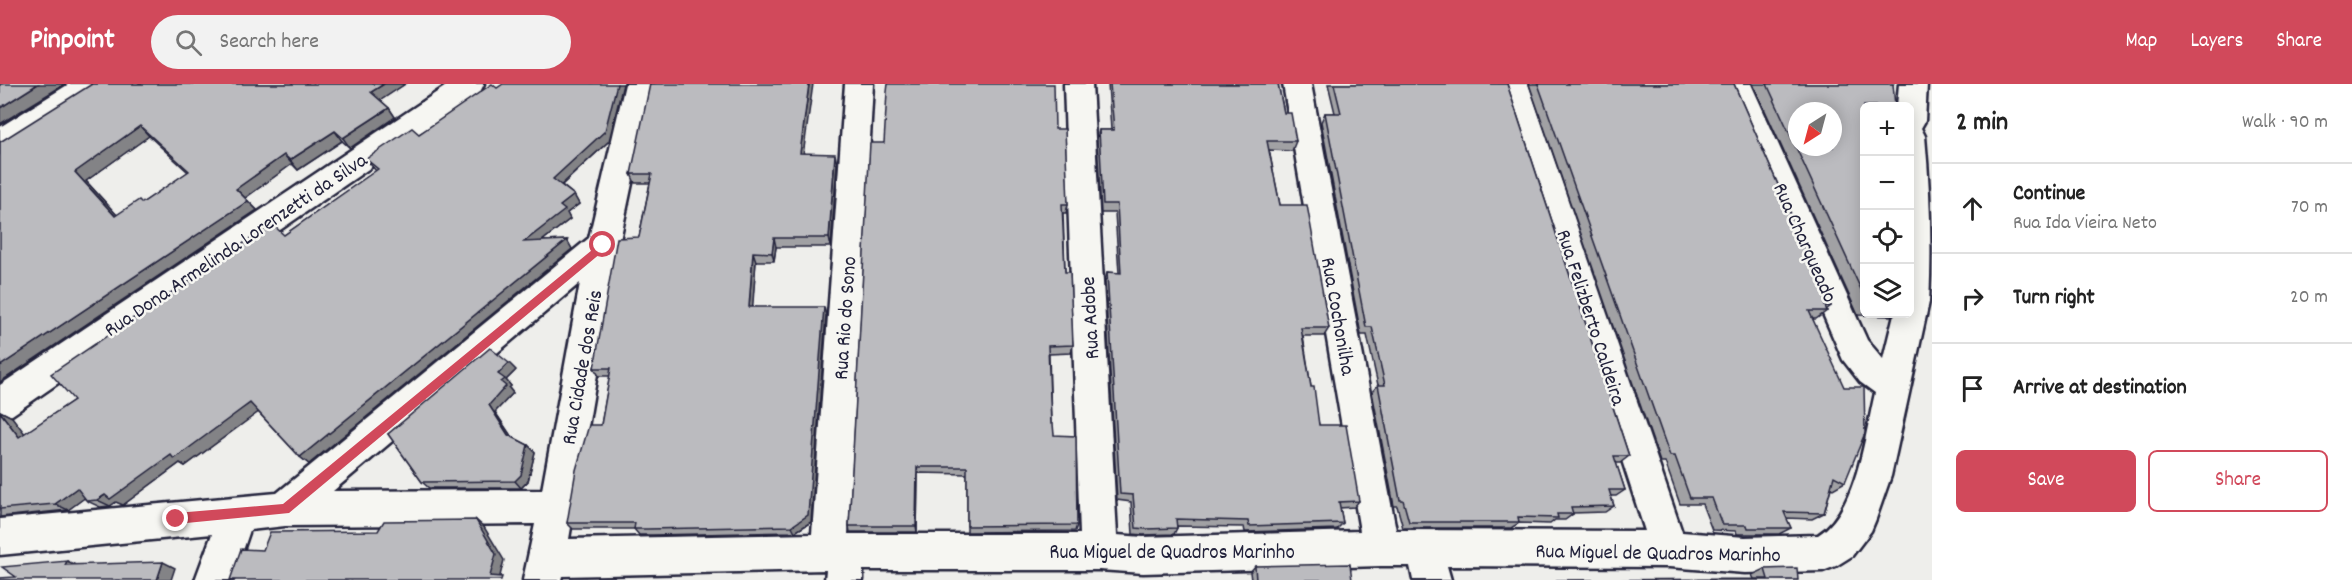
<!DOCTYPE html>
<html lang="en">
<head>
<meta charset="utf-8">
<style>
  body { margin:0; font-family:Dekko,sans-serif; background:#f2f2f2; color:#222 }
  .controls { position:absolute; right:18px; top:18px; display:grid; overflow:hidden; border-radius:9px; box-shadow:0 3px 15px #0003 }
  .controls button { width:54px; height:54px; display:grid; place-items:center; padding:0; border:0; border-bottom:2px solid #e0e0e0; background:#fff; color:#222; font:30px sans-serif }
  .compass { position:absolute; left:1788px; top:18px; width:54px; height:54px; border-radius:50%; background:#fff; box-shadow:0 3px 15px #0003; rotate:216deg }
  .stop { position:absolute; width:18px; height:18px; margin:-14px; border:4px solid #d1495b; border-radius:50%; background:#fff }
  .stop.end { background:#d1495b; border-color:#fff; box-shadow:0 2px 6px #0008 }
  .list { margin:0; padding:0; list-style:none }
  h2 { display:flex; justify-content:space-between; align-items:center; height:78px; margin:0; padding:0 24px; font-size:26px }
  h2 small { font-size:20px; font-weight:400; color:#767676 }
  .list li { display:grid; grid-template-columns:39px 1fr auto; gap:18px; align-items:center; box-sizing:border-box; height:90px; padding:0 24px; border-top:2px solid #e0e0e0 }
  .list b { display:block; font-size:22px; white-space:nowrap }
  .list p { margin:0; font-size:20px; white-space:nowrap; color:#767676 }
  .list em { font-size:20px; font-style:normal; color:#767676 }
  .actions { display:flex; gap:12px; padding:18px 24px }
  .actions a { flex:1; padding:14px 0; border:2px solid #d1495b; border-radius:9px; text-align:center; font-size:21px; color:#d1495b }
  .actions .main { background:#d1495b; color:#fff }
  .icon { flex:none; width:33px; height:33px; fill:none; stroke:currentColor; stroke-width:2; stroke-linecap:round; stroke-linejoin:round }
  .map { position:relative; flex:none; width:1932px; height:496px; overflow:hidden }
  header { display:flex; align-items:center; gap:36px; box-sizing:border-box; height:84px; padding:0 30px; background:#d1495b; color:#fff }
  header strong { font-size:28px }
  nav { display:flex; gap:33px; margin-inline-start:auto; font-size:21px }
  .search { width:420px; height:54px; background:#f2f2f2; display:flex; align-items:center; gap:15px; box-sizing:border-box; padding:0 21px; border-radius:33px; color:#767676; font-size:22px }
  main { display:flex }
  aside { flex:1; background:#fff }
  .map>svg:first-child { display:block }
</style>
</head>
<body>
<header>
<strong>Pinpoint</strong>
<div class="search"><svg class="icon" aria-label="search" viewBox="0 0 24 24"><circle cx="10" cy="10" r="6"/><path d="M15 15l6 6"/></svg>Search here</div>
<nav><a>Map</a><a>Layers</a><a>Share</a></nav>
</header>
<main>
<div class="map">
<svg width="1932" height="496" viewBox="0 0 1932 496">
  <rect width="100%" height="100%" fill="#eeeeeb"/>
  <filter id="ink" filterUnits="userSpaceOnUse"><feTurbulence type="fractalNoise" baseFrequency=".0167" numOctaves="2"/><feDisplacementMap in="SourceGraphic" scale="12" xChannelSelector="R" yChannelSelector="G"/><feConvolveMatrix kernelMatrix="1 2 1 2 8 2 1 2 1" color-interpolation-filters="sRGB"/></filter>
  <g filter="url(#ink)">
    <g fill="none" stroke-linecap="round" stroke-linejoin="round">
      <g stroke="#22223b" stroke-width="5">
        <g id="minor">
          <path d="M69,0H105L101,8L10,66L0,69V43Z"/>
          <path d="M449,0H484L480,8L12,331L0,335V301Z"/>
          <path d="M625,0H653L619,161L569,455L812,450L845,0H873L848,450H1080L1064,0H1092L1117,451L1143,453L1360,447L1283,0H1311L1396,446L1645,447L1500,0H1528L1682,448L1745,453L1818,451C1857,427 1865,351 1875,309L1860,298L1843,276L1723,0H1751L1867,256L1883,275L1894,230H1910V22H1897L1899,0H1927L1925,37L1921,44L1925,52C1930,107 1932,162 1929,218L1891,392L1876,435L1871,447L1852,472L1836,482L1823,487L1745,489L1669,483L1447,482L1451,496H1413L1410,482H1381L1143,489L1099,486H863V496H825L826,486L562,492L561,496H523L535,440L285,442L250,446L233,496H195L212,450L0,471V435L277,409L589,154ZM580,199L542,406L333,407Z"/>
        </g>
      </g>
      <use href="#minor" fill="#f6f6f2" fill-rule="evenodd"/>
    </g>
    <g fill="#a1a1a4" stroke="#22223b" stroke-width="1.5" fill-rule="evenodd">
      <path d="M92,0H405L380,16L389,24L395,33L350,64L342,57L298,86L292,80L245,114L257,126L0,298ZM149,52L188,88L142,119L117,131L86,97Z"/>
      <path d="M1108,0H1278L1284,29L1296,57L1292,67L1269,66L1280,121L1329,244L1324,252H1303L1311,303L1319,341L1359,417L1354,423L1340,424L1343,439L1337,445L1245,448L1244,443L1177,442V444L1174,450L1143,451L1133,450L1131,418L1117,416L1105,197L1107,188L1119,189L1115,129H1101L1097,55L1099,46H1111Z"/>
      <path d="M1328,0H1507L1629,372L1620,379H1616L1625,406L1616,412H1611L1614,422L1605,428L1573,429V430L1565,436H1555L1550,440L1519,439L1511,444H1403L1397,422H1394L1372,308L1378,301L1367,251H1361L1321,38L1325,29H1335Z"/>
      <path d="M1529,0H1734L1831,222L1826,226L1827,227L1816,235H1813L1845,398L1833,405L1831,404L1824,429L1812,435L1786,434L1791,444L1779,450H1737L1736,447L1712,446L1702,420H1680L1665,378H1660Z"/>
      <path d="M1753,0H1893L1864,22V230H1895L1891,232L1858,231Z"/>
      <path d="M497,4L609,57L562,101L574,111L579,120L567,129L570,135L542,157L567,156L572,165L309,380L300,373L258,328L185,382L180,379L123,421L116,418L110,422L100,423L87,417L84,414L68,426L0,433V327L12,333L24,350L74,316L284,151L376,87L366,75L419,50Z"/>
      <path d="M1055,45L1068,120L1066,129H1063L1065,188L1073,261L1071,269L1049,270L1051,340L1077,441L1075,447L967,448V390L918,389L917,448H850L849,442L884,59Z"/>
      <path d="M803,69L837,80L831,163H776L774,177H756L752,223L826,231L811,438L795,448L652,451H639L634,445H573L567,439L601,341L610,292H599L594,284L639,153L650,99H635L631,90Z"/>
      <path d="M516,286L506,296L511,302L509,304L513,309L495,328L511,352L528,361L535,368L528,397L521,404H429L422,398L388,350Z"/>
      <path d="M1255,482L1352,496H1251L1250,488Z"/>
      <path d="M1765,485L1798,496L1754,495L1752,491Z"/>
    </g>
    <g fill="#838386" stroke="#22223b" stroke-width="1.5">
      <path d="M38,0H65L0,40V24Z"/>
      <path d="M384,0H405L378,18L371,8Z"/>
      <path d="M617,0H623L609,57L558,104L553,95Z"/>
      <path d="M809,0H813L802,79L800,69Z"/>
      <path d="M389,24L395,33L350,64L343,54Z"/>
      <path d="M140,42L149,52L86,97L126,141L115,132L75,88Z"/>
      <path d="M335,47L342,57L298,86L290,76Z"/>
      <path d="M835,70L837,80L831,163L829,154Z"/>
      <path d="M284,71L292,80L245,114L236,105Z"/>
      <path d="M574,111L579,120L567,129L570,135L529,167L524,158L560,122Z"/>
      <path d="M248,117L257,126L0,298V282Z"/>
      <path d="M774,154L776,163L774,177L772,169Z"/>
      <path d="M567,156L572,165L309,380L300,373Z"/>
      <path d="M753,168L756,177L752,232L749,223Z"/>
      <path d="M824,223L826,231L811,438L795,448L792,442Z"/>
      <path d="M509,279L516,286L506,296L511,302L509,304L513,309L495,328L515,358L508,351L489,321L501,298L498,290Z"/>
      <path d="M250,319L260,327L185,382L180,379L123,421L116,418L110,422L97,416L171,371Z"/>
      <path d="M0,327L12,333L33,360L19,353L0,328Z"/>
      <path d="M528,361L535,368L528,397L521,404L515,397Z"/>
      <path d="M917,383L918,389L917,448L916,442Z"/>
      <path d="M77,404L90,410L68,426L55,420Z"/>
      <path d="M476,436L484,443L504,476L499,496L490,492Z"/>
      <path d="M67,477L80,483L65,481Z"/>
      <path d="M163,478L175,484L171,496H157Z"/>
    </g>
    <g fill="#bbbbbf" stroke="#22223b" stroke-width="1.5" fill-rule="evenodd">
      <path d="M0,0H38L0,24Z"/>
      <path d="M92,0H384L371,8L389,24L343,54L335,47L290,76L284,71L236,105L248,117L0,282V58ZM140,42L189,87L142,119L139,116L115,132L75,88Z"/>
      <path d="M492,0L497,4L503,0H617L605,47L553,95L574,111L560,122L565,126L524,158L567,156L300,373L250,319L174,375L171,371L110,415L105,411L97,416L87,417L77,404L55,420L0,425V328L19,353L74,316L51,290L272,140L284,151L378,85L366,75L412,44L419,50Z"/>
      <path d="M650,0H809L800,69L835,70L829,154H774L772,169L753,168L749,223H824L808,431L792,442L647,445H634L635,439H567L576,386L589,341H601L611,284H594L617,154L639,153L652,90H631Z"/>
      <path d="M888,0H1054L1055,45H1065L1068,120H1062L1065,188H1070L1073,261L1048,262L1051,340H1053L1054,351L1076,352L1077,441L967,442V383H917L916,442H849L870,59H884L887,8Z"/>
      <path d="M1110,0H1278L1284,29H1291L1296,57H1267L1280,121H1307L1329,244H1301L1311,303H1314L1319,341H1346L1359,417L1339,418L1343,439L1249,442L1248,437L1176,435L1177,444L1146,445L1136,444L1133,411L1120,410L1107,188L1121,189L1117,120H1103L1099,46H1114Z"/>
      <path d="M1334,0H1507L1629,372H1614L1625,406H1609L1614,422L1571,423L1573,430H1557L1558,434L1518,433L1519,438H1409L1403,416H1400L1378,301H1385L1372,243H1366L1325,29H1341Z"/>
      <path d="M1538,0H1734L1831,222H1825L1827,227H1809L1844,303H1864L1865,349L1845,398L1834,392L1824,429L1784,428L1791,444H1748L1747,441H1722L1712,414H1690L1675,372H1670Z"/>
      <path d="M1767,0H1893L1895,22H1864V212ZM1797,27H1833V63H1797Z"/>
      <path d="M490,264L509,279L498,290L505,295L501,298L506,302L489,321L508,351L528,361L521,391L515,397L422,398L388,350Z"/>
      <path d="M476,436L496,470L490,492L502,493L501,496H230L241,465L263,466L270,448L378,447L384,437Z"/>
      <path d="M67,477L65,481L163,478L157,496H0V494L16,493L2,483Z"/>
      <path d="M1350,480L1352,496H1256L1255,482Z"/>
      <path d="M1797,484L1798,496H1556L1768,495L1765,485Z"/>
    </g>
  </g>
  <path fill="#d1495b" d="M603,157L607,158V164L289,429L176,440L172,438V431L176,429L283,420Z"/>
  <g text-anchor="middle" stroke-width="5" stroke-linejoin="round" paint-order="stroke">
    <g font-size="21" fill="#22223b" stroke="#f6f6f2">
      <text transform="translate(1806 158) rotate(66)" y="7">Rua Charqueado</text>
      <text transform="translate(235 160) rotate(-34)" y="7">Rua Dona Armelinda Lorenzetti da Silva</text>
      <text transform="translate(1339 232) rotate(80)" y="7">Rua Cochonilha</text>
      <text transform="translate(1592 233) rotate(72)" y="7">Rua Felizberto Caldeira</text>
      <text transform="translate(844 234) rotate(-86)" y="7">Rua Rio do Sono</text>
      <text transform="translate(1089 234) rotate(-93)" y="7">Rua Adobe</text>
      <text transform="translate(581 283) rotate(-80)" y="7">Rua Cidade dos Reis</text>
      <text x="1172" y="474">Rua Miguel de Quadros Marinho</text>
      <text transform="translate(1658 468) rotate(1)" y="7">Rua Miguel de Quadros Marinho</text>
    </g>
  </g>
</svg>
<div class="controls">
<button>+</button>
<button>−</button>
<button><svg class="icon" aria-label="locate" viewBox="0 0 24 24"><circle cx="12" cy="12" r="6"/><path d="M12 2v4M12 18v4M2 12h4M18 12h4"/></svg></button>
<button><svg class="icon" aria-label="layers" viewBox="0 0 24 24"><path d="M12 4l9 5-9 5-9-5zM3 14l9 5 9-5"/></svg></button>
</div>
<svg class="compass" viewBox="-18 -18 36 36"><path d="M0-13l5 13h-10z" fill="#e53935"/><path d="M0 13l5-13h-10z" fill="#767676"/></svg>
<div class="stop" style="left:603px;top:161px"></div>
<div class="stop end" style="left:176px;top:435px"></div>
</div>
<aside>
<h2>2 min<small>Walk · 90 m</small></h2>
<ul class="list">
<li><svg class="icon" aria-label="ahead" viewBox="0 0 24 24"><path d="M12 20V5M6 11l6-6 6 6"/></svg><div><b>Continue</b><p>Rua Ida Vieira Neto</p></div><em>70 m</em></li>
<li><svg class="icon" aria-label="right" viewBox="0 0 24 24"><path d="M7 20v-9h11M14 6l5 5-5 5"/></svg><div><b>Turn right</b></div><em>20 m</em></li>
<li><svg class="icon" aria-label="arrive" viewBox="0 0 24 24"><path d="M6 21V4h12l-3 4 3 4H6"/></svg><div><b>Arrive at destination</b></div></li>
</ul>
<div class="actions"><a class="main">Save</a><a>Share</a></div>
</aside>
</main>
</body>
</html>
